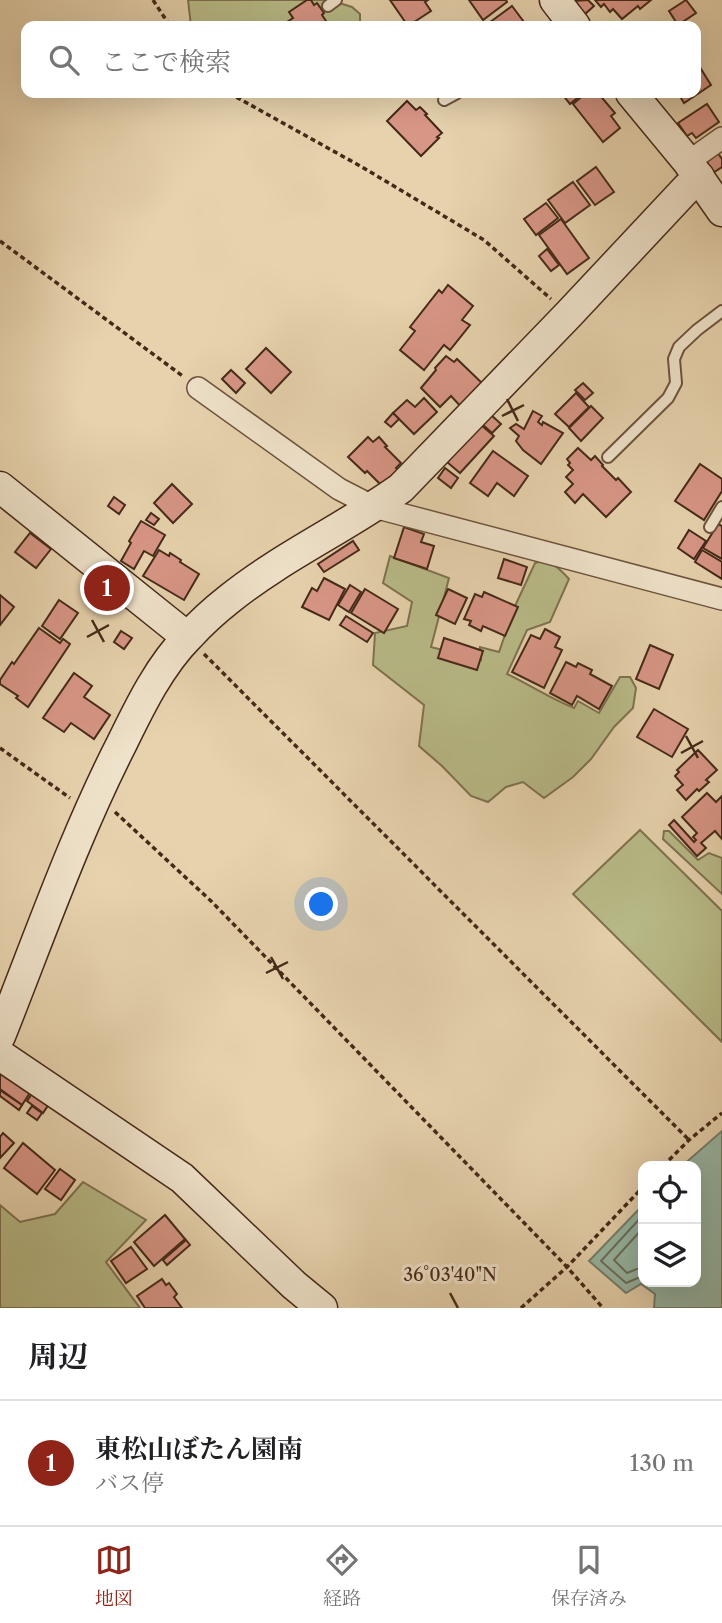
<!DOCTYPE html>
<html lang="ja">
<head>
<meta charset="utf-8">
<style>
  body { margin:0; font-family:"Libre Caslon Text","Noto Serif JP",serif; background:#f2f2f2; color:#202124 }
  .controls { position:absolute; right:21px; bottom:21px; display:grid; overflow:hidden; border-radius:14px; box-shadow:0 7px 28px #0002 }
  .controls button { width:63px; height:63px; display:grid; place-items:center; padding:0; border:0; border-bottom:2px solid #e0e0e0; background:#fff; color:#202124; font:35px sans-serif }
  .you { position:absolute; left:322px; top:905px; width:24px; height:24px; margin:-18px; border:5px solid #fff; border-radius:50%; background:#1a73e8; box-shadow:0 0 0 10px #1a73e833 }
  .badge { display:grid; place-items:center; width:46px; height:46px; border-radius:50%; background:#8f2418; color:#fff; font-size:23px; font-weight:700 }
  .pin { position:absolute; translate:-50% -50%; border:4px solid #fff; box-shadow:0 2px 7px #0006 }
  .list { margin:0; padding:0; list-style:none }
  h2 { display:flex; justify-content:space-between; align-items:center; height:91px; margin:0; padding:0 28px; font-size:30px }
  h2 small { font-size:23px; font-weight:400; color:#757577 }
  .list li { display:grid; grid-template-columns:46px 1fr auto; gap:21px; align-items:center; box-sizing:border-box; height:126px; padding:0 28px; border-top:2px solid #e0e0e0 }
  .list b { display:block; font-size:26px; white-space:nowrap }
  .list p { margin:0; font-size:23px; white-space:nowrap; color:#757577 }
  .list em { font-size:23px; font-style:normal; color:#757577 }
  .icon { flex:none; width:38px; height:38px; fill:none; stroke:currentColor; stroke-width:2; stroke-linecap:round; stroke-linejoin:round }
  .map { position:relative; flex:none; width:722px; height:1308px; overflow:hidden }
  .search { position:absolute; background:#fff; box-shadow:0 7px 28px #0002; left:21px; right:21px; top:21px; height:77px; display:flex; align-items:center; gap:18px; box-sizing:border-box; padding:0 24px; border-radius:14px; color:#757577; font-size:26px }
  .sheet { height:217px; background:#fff }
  nav { display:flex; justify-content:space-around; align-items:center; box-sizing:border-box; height:98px; border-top:2px solid #e0e0e0; background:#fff; font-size:19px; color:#757577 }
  nav a { display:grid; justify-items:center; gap:4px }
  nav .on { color:#8f2418 }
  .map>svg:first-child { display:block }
</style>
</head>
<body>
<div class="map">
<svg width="722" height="1308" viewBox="0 0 722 1308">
  <rect width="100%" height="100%" fill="#e6d2ad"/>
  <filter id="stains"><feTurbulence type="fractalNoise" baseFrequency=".00286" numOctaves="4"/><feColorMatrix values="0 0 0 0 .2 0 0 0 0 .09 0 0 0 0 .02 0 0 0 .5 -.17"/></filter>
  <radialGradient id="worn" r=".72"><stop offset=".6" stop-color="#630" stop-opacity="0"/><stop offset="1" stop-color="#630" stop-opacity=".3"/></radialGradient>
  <g fill="#b8bb88" stroke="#7e7250" stroke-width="2">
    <path d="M188,0H338L339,3L352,7L360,14V26H191Z"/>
    <path d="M390,556L449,578L431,647L481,660L480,647L499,652L515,606L535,563C550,558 560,569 569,579L550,622L527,630L507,674C530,685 551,699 574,708L578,701L599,713L620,677H630L636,688L633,708L614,727L591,759L573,777L544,798L523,782L506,787L488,802L471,796L442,766L419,746L424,705L373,665L375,633L407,626L412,602L383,583Z"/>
    <path d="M640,830L722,911V1042L573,894Z"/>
    <path d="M664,831H669L698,860L709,853L722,858V894L663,839Z"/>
    <path d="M83,1182L146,1220L106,1262L140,1308H0V1205L20,1222L55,1214Z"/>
  </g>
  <path fill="#97b8a5" stroke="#767f6d" stroke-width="2" d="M722,1131V1308H654L655,1294L641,1284L626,1293L589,1261L643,1205V1282H696V1166H682Z"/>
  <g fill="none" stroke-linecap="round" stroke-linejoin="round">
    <g stroke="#6e705e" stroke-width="2">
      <path d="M643,1215L601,1261L626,1283L638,1278L643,1277"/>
      <path d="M643,1228L614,1260L627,1273L637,1269L643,1268"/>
    </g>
  </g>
  <g fill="#d89686" stroke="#452918" stroke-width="2">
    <path d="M307,0H311L314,5L317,3L324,13L322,15L328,24L325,26H281L293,18L289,12Z"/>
    <path d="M390,0H428L425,2L431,11L408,26Z"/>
    <path d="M469,0H506L507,2L483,20Z"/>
    <path d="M588,0L594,6L585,14L573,1Z"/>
    <path d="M595,0H651L640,9L638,6L622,19L613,9L610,12L604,4L601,7Z"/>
    <path d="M686,0L696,13L678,25L669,11Z"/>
    <path d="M512,6L527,26H487L486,25Z"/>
    <path d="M696,54L699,59L696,61L711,85L684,103L678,93H696Z"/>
    <path d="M565,93H580L582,94L570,104L563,95Z"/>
    <path d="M586,93H598L615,113L611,116L620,128L603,142L573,104Z"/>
    <path d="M407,101L416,110L420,107L427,114L425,115L442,133L437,137L439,138L421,156L387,121Z"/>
    <path d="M707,104L719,122L696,138L692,133L687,136L678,123Z"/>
    <path d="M717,152L722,159V167L711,174L703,160Z"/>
    <path d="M596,167L614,192L595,205L577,181Z"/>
    <path d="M573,182L590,205L565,223L548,200Z"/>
    <path d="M546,203L558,218L536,235L524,219Z"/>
    <path d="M561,219L589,258L567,274L539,235Z"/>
    <path d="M547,249L559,265L551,271L539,256Z"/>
    <path d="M448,285L473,306L462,320L470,325L450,350L444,345L424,370L400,350L415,331L410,327L439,290L442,293Z"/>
    <path d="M266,348L291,372L271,393L246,369Z"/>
    <path d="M446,356L454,362L457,359L484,385L463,409L451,396L440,407L421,388L436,370L435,368Z"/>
    <path d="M231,370L245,383L236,393L222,379Z"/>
    <path d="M583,383L593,393L585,400L575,390Z"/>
    <path d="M576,393L589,407L569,427L555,414Z"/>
    <path d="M424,398L437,412L414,434L393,413L407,400L415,407Z"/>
    <path d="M591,406L603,418L581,441L569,428Z"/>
    <path d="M533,411L542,416L538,422L542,425L543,422L563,433L541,464L523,450L516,441L519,436L510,428L516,424L524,429Z"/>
    <path d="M393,413L399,419L391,427L385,422Z"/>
    <path d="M490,414L501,424L492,433L482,424Z"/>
    <path d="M481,425L494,436L460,473L447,462Z"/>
    <path d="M368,437L373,442L379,437L387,446L385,447L401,463L396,468L399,471L383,487L367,471L365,473L348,457Z"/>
    <path d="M578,448L591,460L595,456L603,465L602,466L616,480L618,478L631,492L606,517L583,494L575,503L565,492L573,484L566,477L573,470L568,465L570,463L567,459Z"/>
    <path d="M493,451L528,476L514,496L497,483L488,496L470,483Z"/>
    <path d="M700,464L722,479V491L704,520L675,501Z"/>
    <path d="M445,468L458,478L451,488L438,478Z"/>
    <path d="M172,484L192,504L173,523L154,503Z"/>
    <path d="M114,497L125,505L119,514L108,506Z"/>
    <path d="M151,513L159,519L154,525L146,520Z"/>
    <path d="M141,521L165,535L153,556L144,551L134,569L121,561L131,543L129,541Z"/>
    <path d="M718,524L722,526V559L703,548Z"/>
    <path d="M404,527L424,534L421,542L434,546L427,569L394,558Z"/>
    <path d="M689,530L706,541L694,559L678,548Z"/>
    <path d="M30,533L51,549L36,568L15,552Z"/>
    <path d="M353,541L359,550L324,572L318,564Z"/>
    <path d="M159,550L169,556L170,553L181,560L180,562L199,574L184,600L143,576Z"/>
    <path d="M702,550L722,562V579L695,562Z"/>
    <path d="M504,559L527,567L521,585L498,578Z"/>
    <path d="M324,578L345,589L329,620L302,607L312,588L317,591Z"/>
    <path d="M350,585L361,592L349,612L338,605Z"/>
    <path d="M365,589L398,609L384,633L351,613Z"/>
    <path d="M448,589L467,598L455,624L436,615Z"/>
    <path d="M484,592L518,607L505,636L483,626L481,631L469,625L471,621L464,619L475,594L482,597Z"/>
    <path d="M0,595L14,607L0,625Z"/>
    <path d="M59,600L78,613L60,639L42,626Z"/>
    <path d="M346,616L373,633L367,642L340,625Z"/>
    <path d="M39,628L60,643L63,639L70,644L28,707L16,698L18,696L0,684V680L12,662L14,664Z"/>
    <path d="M545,629L560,637L555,647L562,650L544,688L512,672L531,635L540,639Z"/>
    <path d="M121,631L132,638L124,649L114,642Z"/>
    <path d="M444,638L483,651L477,670L438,658Z"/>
    <path d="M650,645L673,655L659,689L636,679Z"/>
    <path d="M566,662L576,667L578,663L592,670L590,674L612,686L599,709L577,696L572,705L550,693Z"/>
    <path d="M74,673L92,686L84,697L110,715L94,739L71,723L64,732L43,718Z"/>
    <path d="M654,709L688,729L672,757L637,737Z"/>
    <path d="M698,750L717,770L706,780L709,782L699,791L697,789L686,800L677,790L683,785L675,776L679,772L677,770Z"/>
    <path d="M707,793L716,802L722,796V839L715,831L701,843L706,848L697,856L669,825L674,820L694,842L696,840L693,837L697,833L682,817Z"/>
    <path d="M5,1068L33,1088L22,1105L0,1089V1075Z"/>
    <path d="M35,1089L51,1101L43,1113L27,1101Z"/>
    <path d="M0,1090L22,1105L19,1110L0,1096Z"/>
    <path d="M32,1106L42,1113L37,1120L27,1113Z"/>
    <path d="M3,1133L14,1143L0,1158V1137Z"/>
    <path d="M23,1143L55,1170L37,1194L4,1168Z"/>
    <path d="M60,1169L75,1180L61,1200L45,1189Z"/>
    <path d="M165,1215L185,1239L154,1266L134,1242Z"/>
    <path d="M186,1240L190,1245L167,1265L163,1260Z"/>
    <path d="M131,1247L147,1269L126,1283L111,1261Z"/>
    <path d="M162,1279L166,1285L169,1283L177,1294L174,1297L182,1308H145L137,1296Z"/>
  </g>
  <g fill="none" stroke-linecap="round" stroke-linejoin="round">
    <g stroke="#6d533d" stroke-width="14">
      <g id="lane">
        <path d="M328,6L336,0"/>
        <path d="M444,100L457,93"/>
        <path d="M608,457L668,398L676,383L674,359L679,347L697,330L722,311"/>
        <path d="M710,527L722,507"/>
      </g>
    </g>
    <g stroke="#6d533d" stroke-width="24">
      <g id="street">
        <path d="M688,162L722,138"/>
        <path d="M198,388L339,489L374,507L722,599"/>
      </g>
    </g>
    <g stroke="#452918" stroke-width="33">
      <g id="secondary">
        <path d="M555,0L575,26"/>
        <path d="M631,93L688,162L722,211"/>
        <path d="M0,487L187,637"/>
        <path d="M0,1036C39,938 74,837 122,743C140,706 160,665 189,636C201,623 214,611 228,600C281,557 345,528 401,488L569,314L687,188L699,177"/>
        <path d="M0,1055L182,1178L294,1285L322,1308"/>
      </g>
    </g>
    <g stroke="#452918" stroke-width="3.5" stroke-dasharray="5 3.5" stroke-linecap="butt">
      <path d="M153,0L170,26"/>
      <path d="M229,93L362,167L484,240L551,299"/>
      <path d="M0,241L184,377"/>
      <path d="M204,654L689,1140"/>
      <path d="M0,748L70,798"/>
      <path d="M115,812L211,901L567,1267L603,1308"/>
      <path d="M663,1166L689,1140L722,1113"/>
      <path d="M521,1308L567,1267L643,1187"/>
    </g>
    <use href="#lane" stroke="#efe2ca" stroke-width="10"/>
    <use href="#street" stroke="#efe2ca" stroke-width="21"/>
    <use href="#secondary" stroke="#efe2ca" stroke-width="30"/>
  </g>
  <path fill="none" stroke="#452918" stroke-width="2.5" d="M507,399L518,421M502,416L524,405M92,620L104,642M87,637L109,625M686,736L698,758M681,753L703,741M271,957L283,979M266,973L288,962M450,1293L458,1308"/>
  <g font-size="18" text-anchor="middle" fill="#452918" stroke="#efe2ca" stroke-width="6" stroke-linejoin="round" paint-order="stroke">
    <text x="450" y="1281">36°03'40"N</text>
  </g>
  <rect width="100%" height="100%" filter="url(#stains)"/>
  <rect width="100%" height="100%" fill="url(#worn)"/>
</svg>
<div class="controls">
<button><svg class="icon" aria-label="locate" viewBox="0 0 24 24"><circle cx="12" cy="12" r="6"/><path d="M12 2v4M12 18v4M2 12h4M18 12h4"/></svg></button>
<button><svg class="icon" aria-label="layers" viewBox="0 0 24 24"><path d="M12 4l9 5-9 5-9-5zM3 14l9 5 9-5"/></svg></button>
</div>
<div class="you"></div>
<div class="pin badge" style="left:107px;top:588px">1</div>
<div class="search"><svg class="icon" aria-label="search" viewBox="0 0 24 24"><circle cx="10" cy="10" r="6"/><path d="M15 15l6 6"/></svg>ここで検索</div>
</div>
<section class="sheet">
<h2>周辺<small></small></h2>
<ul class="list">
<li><span class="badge">1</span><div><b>東松山ぼたん園南</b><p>バス停</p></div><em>130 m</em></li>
</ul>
</section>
<nav>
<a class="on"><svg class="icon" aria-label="map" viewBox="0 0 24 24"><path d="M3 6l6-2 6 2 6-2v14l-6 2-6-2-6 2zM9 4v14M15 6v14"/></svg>地図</a>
<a><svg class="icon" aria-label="directions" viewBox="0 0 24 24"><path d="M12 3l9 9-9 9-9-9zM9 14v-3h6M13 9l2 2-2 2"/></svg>経路</a>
<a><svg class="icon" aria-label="saved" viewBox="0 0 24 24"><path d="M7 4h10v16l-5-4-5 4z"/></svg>保存済み</a>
</nav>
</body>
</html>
